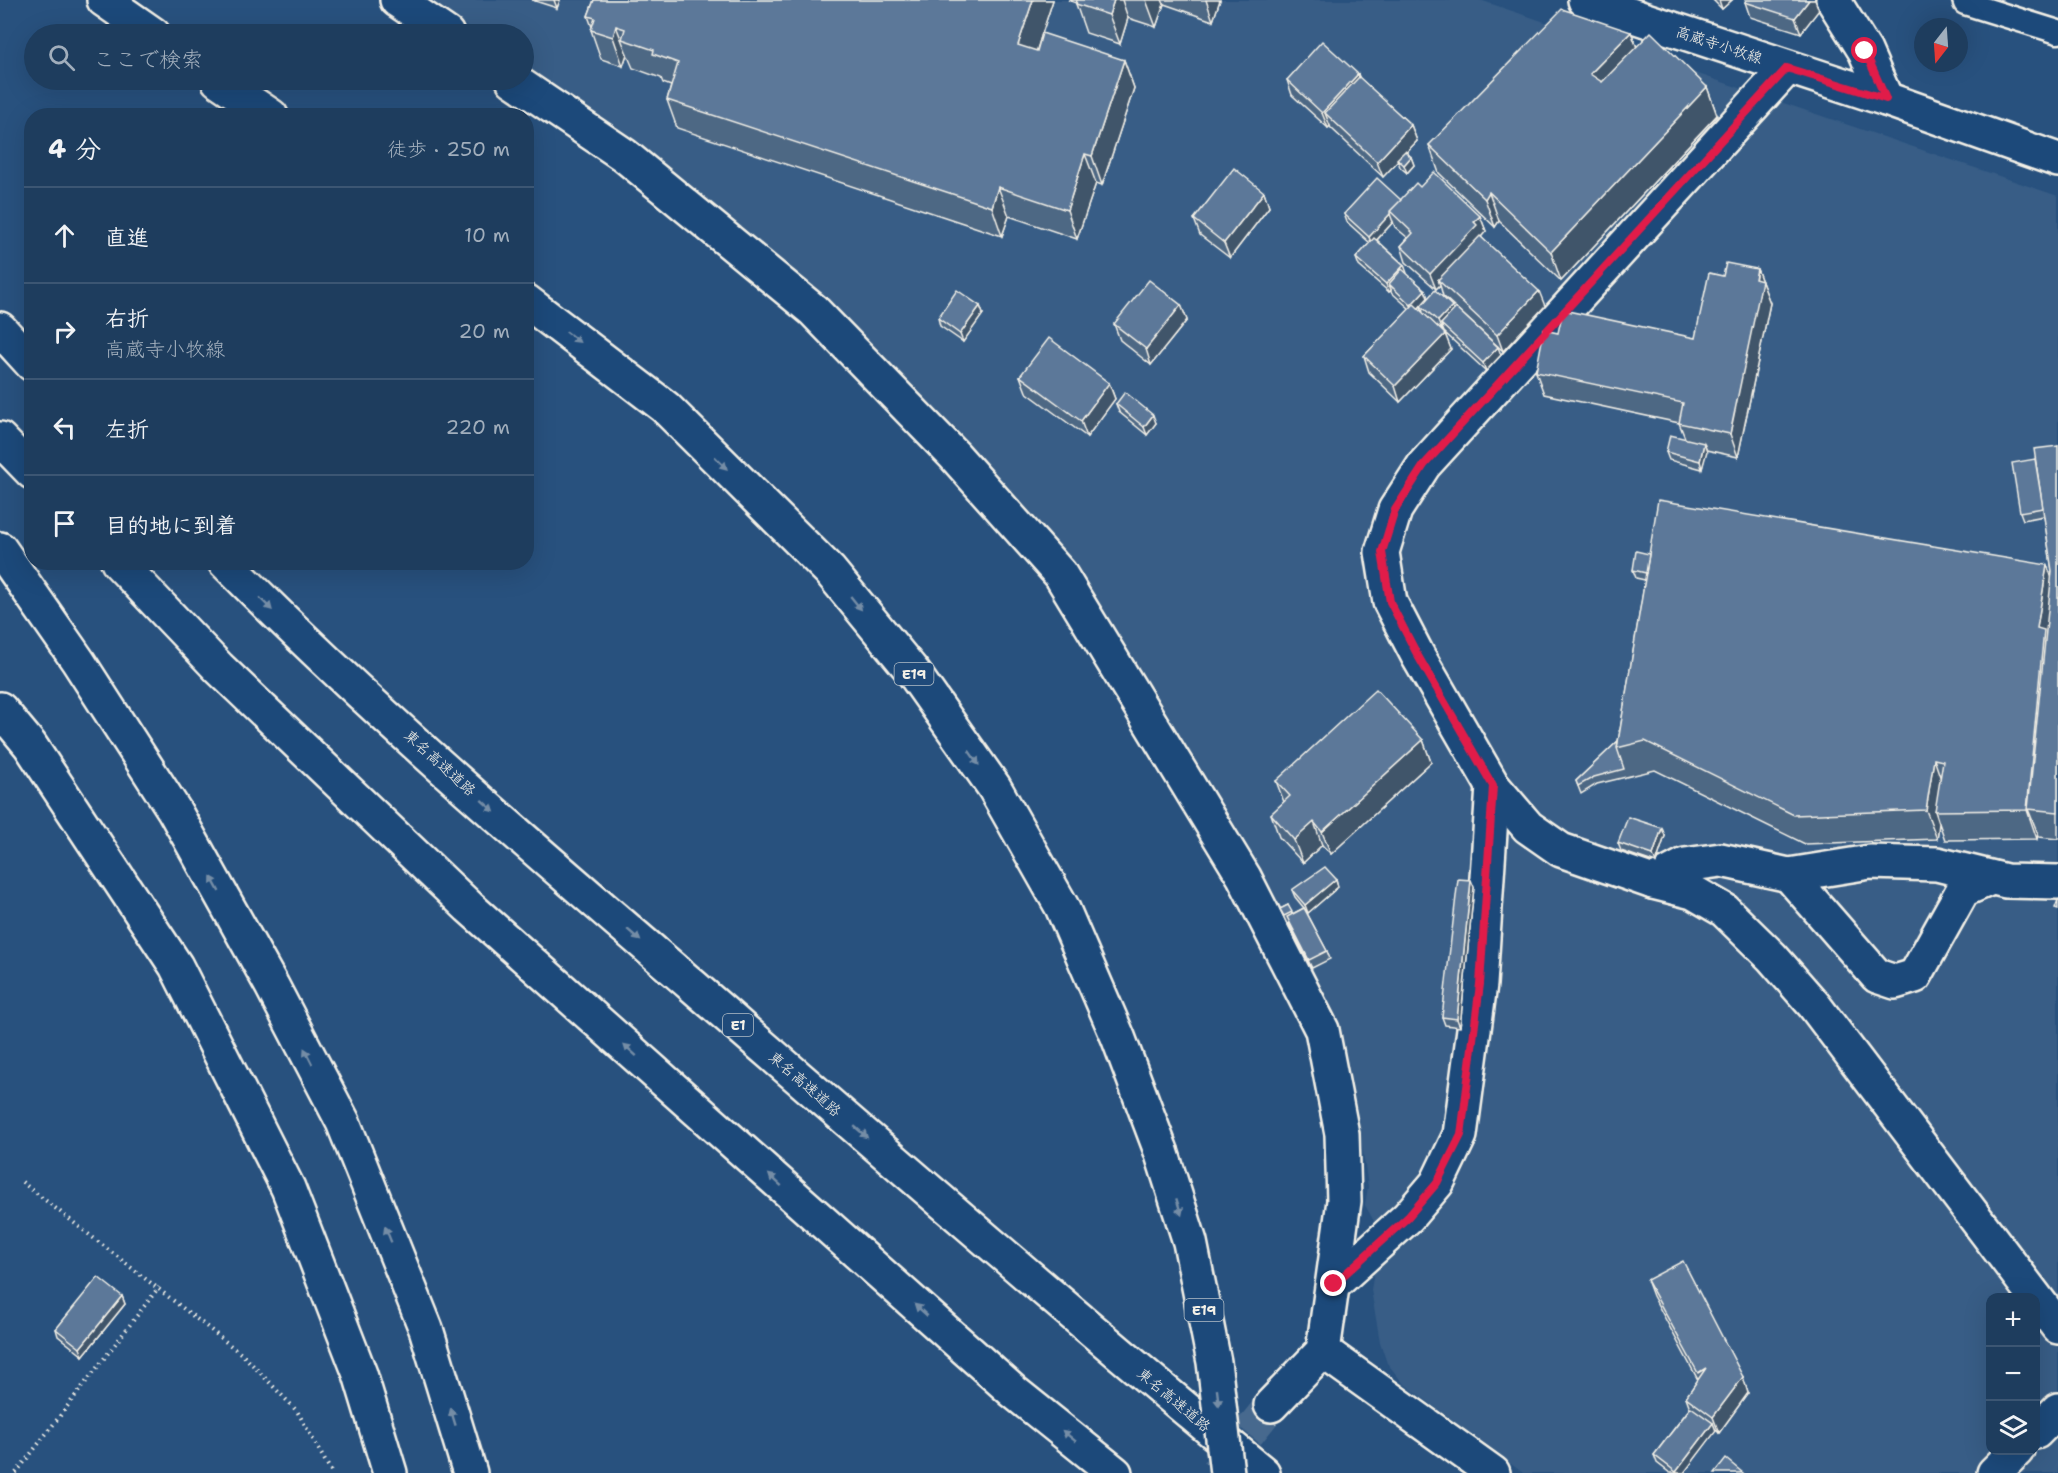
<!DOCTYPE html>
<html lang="ja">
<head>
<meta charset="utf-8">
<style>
  body { margin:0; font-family:"Shantell Sans","Klee One",sans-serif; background:#264464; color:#f1f3f6 }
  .controls { position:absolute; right:18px; bottom:18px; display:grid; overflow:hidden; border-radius:12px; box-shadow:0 6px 24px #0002 }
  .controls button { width:54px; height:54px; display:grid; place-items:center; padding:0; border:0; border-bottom:2px solid #3c5673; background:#1e3d5e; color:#f1f3f6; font:30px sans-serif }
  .compass { position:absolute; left:1914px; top:18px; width:54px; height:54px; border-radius:50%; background:#1e3d5e; box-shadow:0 6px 24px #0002; rotate:197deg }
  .stop { position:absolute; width:18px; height:18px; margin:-14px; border:4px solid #e11d48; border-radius:50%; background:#fff }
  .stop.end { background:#e11d48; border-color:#fff; box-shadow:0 2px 6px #0008 }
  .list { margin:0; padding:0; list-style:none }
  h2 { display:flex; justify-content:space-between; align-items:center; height:78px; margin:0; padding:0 24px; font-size:26px }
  h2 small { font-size:20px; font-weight:400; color:#a1aebc }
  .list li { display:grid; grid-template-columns:39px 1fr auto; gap:18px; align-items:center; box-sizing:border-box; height:96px; padding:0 24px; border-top:2px solid #3c5673 }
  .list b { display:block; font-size:22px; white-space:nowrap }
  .list p { margin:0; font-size:20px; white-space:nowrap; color:#a1aebc }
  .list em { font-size:20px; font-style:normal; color:#a1aebc }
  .icon { flex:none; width:33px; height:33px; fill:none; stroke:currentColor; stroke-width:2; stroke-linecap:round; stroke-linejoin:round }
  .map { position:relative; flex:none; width:2058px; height:1473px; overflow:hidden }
  .search { position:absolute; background:#1e3d5e; box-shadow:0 6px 24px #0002; left:24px; top:24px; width:510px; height:66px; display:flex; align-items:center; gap:15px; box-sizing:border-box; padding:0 21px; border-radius:33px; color:#a1aebc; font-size:22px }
  .panel { position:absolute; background:#1e3d5e; box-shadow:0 6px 24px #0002; left:24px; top:108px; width:510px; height:462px; border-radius:24px }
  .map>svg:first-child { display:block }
</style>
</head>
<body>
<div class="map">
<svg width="2058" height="1473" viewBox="0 0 2058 1473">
  <rect width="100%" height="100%" fill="#28517e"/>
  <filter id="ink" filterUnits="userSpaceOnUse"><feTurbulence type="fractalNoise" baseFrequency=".0167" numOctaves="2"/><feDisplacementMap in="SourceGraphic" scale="12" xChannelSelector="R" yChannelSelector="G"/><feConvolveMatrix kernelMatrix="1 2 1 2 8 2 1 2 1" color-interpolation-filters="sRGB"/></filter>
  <g filter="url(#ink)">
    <path fill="#375d86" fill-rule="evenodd" d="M429,0H1480L2058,196V1473H1523L1403,1383L1387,1363L1380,1342L1371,1290L1376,1260L1375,1223L1365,1205L1368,1187L1356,1104L1333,1027L1237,841L1146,680L1055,546L610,127L524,66V34H478ZM1990,1298H2036V1450H1990Z"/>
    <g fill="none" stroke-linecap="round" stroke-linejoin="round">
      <path stroke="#47698e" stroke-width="33" stroke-dasharray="33 16" stroke-linecap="butt" d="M1217,1472L1271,1405"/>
      <g stroke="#f4f1e8" stroke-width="27">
        <path id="service" d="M1964,0L1965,3L2058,32"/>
      </g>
      <g stroke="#f4f1e8" stroke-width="38">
        <g id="minor">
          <path d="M397,0L447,34"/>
          <path d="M1833,0L1865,51L1886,99"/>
          <path d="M1787,68L1424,465L1395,510L1382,552L1390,602L1418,656L1493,786L1528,827L1561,850L1653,882L1693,892L1724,910L1772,957L1814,1005L2058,1327"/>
          <path d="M513,80L624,155L813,310L954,455L1060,574L1244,877L1322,1030L1342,1134L1344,1201L1323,1351L1271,1405"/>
          <path d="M0,709L30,745L176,966L288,1188L360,1374L390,1473"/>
          <path d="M1789,875L1877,976L1895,982L1915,976L1963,890L1991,878"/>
          <path d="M1653,882L1685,865L1721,860L1789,875L1870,862L1937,864L2006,881L2058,882"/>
          <path d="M1334,1284L1408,1217L1437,1183L1460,1135L1480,984L1493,786"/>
          <path d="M1323,1351L1493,1473"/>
          <path d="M2036,1432L2058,1410"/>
          <path d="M1994,1473L2017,1450"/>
        </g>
      </g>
      <g stroke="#f4f1e8" stroke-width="38">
        <path id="secondary" d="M1585,0L1886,99L2058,160"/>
      </g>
      <g stroke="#f4f1e8" stroke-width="38">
        <g id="motorway">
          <path d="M104,0L153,34"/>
          <path d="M218,80L271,116"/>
          <path d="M526,301L665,407L830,571L913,672L994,787L1062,907L1118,1037L1161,1151"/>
          <path d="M0,329L32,364"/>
          <path d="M0,439L32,472"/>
          <path d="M0,549L78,661L174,810L272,986L343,1122L426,1329L470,1473"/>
          <path d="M118,562L219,668L469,907L1014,1392L1115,1473"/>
          <path d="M225,562C373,712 534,849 693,986C882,1150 1070,1314 1263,1473"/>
        </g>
      </g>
      <g stroke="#f4f1e8" stroke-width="4" stroke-dasharray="1.5 4.5" stroke-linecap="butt">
        <path d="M22,1182L244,1356L297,1411L332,1473"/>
        <path d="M16,1473L159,1287"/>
      </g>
      <use href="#service" stroke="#1f4a7a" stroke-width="22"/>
      <use href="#minor" stroke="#1f4a7a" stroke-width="33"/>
      <use href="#secondary" stroke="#1f4a7a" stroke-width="33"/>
      <use href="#motorway" stroke="#1f4a7a" stroke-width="33"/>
      <g stroke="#f4f1e8" stroke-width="38" stroke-linecap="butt">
        <path id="motorway-bridge" d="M1161,1151L1190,1242L1214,1362L1227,1473"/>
      </g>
      <use href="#motorway-bridge" stroke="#1f4a7a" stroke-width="33"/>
    </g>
    <g fill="#4e6784" stroke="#f4f1e8" stroke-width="1.5">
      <path d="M532,0H560L557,8Z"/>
      <path d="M594,0H1053L1036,51L1124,60L1134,88L1102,185L1096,183L1077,239L1009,216L1002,236L677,128L667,100L671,86L663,83L661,78L633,68L627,54L623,66L601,59L591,30L592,27L588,16Z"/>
      <path d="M1068,0H1220L1213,21L1164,4L1156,27L1128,18L1120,44L1086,33L1076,4V3Z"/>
      <path d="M1713,0H1732L1722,9Z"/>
      <path d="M1746,0H1815L1819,10L1801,33L1750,17L1745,2Z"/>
      <path d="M1631,32L1637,47L1707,87L1717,115L1561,281L1499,221L1495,227L1439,173L1429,145Z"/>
      <path d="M1358,74L1359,78L1411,125L1417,141L1406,152L1411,157L1414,165L1407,173L1400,167L1398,161L1383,177L1331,128L1330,126L1328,128L1292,95L1287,80Z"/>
      <path d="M1420,187L1480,216L1486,231L1481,237L1482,238L1545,306L1503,351L1443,296L1440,285L1436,289L1406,262L1401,246L1408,238L1395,227L1393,222L1377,240L1404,265L1406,273L1425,290L1428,298L1419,308L1423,312L1421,306H1452L1453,310L1501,355L1486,371L1444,332L1442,327L1441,329L1445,334L1451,349L1400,402L1369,372L1364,356L1410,309L1391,292V290L1389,292L1359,266L1356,258L1370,243L1347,222L1344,214L1401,200Z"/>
      <path d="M1264,192L1269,207L1230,258L1200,235L1194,219Z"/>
      <path d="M1757,269L1770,303L1738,457L1706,450L1702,469L1669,460L1666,452L1685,438L1679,423L1544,394L1536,372L1558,333L1695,338L1723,276Z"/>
      <path d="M1181,305L1187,320L1151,365L1120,340L1114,324Z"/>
      <path d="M980,306L983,314L963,342L940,326L938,318Z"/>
      <path d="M1020,376L1109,383L1115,399L1087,437L1026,392Z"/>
      <path d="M1116,404L1156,423L1147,435L1119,412Z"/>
      <path d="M2058,446V839L2039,837L2038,834L2037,839L1945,840L1939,823L1937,839L1805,844L1655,770L1597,784L1581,794L1576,781L1618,741L1620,732L1619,731L1620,730L1645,580L1636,578L1633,570L1649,554L2051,576L2052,571L2044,516L2023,520L2020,512L2035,459Z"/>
      <path d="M1423,740L1431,762L1331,854L1322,845L1303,863L1279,837L1271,814L1284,802L1276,781Z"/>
      <path d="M1665,836L1656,863L1621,851L1618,843Z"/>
      <path d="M1336,879L1338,887L1308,913L1305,909L1327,951L1330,959L1312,968L1289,923L1287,924L1280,909L1288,905L1292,914L1304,908L1295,897L1292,890Z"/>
      <path d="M1474,887L1460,1027L1445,1025L1442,1017Z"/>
      <path d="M1647,1280L1743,1377L1748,1393L1719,1433L1716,1430L1684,1473H1670L1657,1463L1654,1455L1690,1408L1686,1397L1698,1380L1653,1296Z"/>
      <path d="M122,1296L125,1304L83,1356L58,1336L56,1329Z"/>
    </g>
    <g fill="#40546b" stroke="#f4f1e8" stroke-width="1.5">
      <path d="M554,0H560L557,8Z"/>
      <path d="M1033,0H1053L1029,74L1018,45Z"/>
      <path d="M1114,0H1122L1128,18L1120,44L1109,15Z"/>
      <path d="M1146,0H1162L1164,4L1156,27Z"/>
      <path d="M1206,0H1220L1213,21Z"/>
      <path d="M1719,0H1732L1722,9Z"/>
      <path d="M1809,0H1815L1819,10L1801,33L1795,18Z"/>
      <path d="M616,26L627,54L623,66L613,37Z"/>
      <path d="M1631,32L1642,61L1600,103L1590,74Z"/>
      <path d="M1124,60L1134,88L1102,185L1092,156Z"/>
      <path d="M1358,74L1363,89L1325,113L1330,126L1328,128L1322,113Z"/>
      <path d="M1707,87L1717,115L1561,281L1551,252Z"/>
      <path d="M1411,125L1417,141L1398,161L1397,159L1398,161L1383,177L1377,162Z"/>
      <path d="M1085,154L1096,183L1077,239L1067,210Z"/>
      <path d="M1411,157L1414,165L1407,173L1404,165Z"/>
      <path d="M998,187L1009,216L1002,236L992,207Z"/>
      <path d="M1264,192L1269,207L1230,258L1224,243Z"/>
      <path d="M1489,192L1499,221L1495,227L1485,199Z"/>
      <path d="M1390,214L1393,222L1372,245L1369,237Z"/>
      <path d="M1480,216L1486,231L1481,237L1483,240L1438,280L1440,285L1436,289L1430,274Z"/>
      <path d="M1404,265L1407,273L1393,288L1389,284L1391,290L1389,292L1386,284Z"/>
      <path d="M1757,269L1770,303L1738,457L1730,434Z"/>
      <path d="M1425,290L1428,298L1414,313L1411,305Z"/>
      <path d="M1539,291L1545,306L1503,351L1497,335Z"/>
      <path d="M1181,305L1187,320L1151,365L1146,349Z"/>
      <path d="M980,306L983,314L963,342L960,334Z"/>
      <path d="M1452,306L1455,313L1441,324L1442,327L1441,329L1438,321Z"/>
      <path d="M1445,334L1451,349L1400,402L1395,386Z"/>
      <path d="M1498,347L1501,355L1486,371L1483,363Z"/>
      <path d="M1109,383L1115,399L1087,437L1081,421Z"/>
      <path d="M1153,415L1156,423L1147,435L1144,427Z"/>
      <path d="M1704,443L1707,451L1702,469L1700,461Z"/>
      <path d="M2047,565L2058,594L2028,809L2038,834L2037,839L2027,810L2037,628Z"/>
      <path d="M1423,740L1431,762L1331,854L1322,832Z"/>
      <path d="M1934,759L1944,788L1935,811L1939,823L1937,839L1926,810Z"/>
      <path d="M1314,822L1322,845L1303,863L1294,840Z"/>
      <path d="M1662,828L1665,836L1656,863L1653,855Z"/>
      <path d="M1336,879L1338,887L1308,913L1305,905Z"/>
      <path d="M1471,880L1474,887L1460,1027L1457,1019Z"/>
      <path d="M122,1296L125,1304L83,1356L80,1348Z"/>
      <path d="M1743,1377L1748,1393L1719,1433L1713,1417Z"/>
      <path d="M1713,1423L1716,1431L1684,1473H1677L1676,1472Z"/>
    </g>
    <g fill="#5b7899" stroke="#f4f1e8" stroke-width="1.5">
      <path d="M594,0H1033L1018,45L1037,51L1042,33L1124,60L1092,156L1085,154L1067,210L998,187L992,207L667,100L678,63L653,54L654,50L622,39L625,29L616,26L613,37L591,30L595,18L588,16Z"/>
      <path d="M1077,0H1114L1109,15L1076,4Z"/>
      <path d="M1746,0H1809L1795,18L1745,2Z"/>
      <path d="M1562,9L1631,32L1590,74L1602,82L1651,32L1707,87L1551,252L1489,192L1485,199L1429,145Z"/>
      <path d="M1322,41L1358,74L1322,113L1287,80Z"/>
      <path d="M1359,77L1411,125L1377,162L1325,113Z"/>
      <path d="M1405,151L1411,157L1404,165L1397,159Z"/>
      <path d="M1234,168L1264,192L1224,243L1194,219Z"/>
      <path d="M1434,172L1480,216L1474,222L1477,225L1430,274L1401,246L1413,233L1390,211L1416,183L1420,187Z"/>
      <path d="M1377,178L1401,200L1390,211V214L1369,237L1344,214Z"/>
      <path d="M1480,236L1539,291L1497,335L1438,280Z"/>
      <path d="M1374,238L1404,265L1386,284L1356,258Z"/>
      <path d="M1726,263L1757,269L1755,279L1762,281L1730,434L1679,423L1683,403L1536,372L1544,330L1558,333L1563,310L1695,338L1709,273L1723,276Z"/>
      <path d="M1402,269L1425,290L1411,305L1389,284Z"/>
      <path d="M1149,280L1181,305L1146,349L1114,324Z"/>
      <path d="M957,290L980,306L960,334L938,318Z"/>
      <path d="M1435,290L1452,306L1438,321L1421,306Z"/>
      <path d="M1414,304L1445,334L1395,386L1364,356Z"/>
      <path d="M1456,308L1498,347L1483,363L1441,324Z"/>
      <path d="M1049,338L1109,383L1081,421L1020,376Z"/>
      <path d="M1125,392L1153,415L1144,427L1116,404Z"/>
      <path d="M1670,435L1704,443L1700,461L1666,452Z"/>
      <path d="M2058,446V812L2028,809L2052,571L2034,449Z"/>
      <path d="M2035,459L2043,508L2020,512L2012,463Z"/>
      <path d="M1658,500L2047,565L2037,628L2044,630L2027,810L1935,811L1943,761L1934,759L1926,810L1794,815L1645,741L1617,748Z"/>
      <path d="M1636,551L1649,554L1646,573L1633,570Z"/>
      <path d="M1376,689L1423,740L1322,832L1314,822L1294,840L1271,814L1290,796L1276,781Z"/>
      <path d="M1618,741L1617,748L1624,769L1594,777L1578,786L1576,781Z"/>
      <path d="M1628,817L1662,828L1653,855L1618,843Z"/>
      <path d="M1325,867L1336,879L1305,905L1292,890Z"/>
      <path d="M1458,879L1471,880L1457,1019L1442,1017Z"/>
      <path d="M2058,900V909L2055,908Z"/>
      <path d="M1288,905L1292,912L1284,916L1280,909Z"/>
      <path d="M1304,908L1327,951L1309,960L1287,917Z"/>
      <path d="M1683,1261L1743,1377L1713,1417L1686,1397L1706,1368L1698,1373L1647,1280Z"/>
      <path d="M98,1277L122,1296L80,1348L56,1329Z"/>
      <path d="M1691,1407L1713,1423L1676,1472L1654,1455Z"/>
      <path d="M1726,1459L1743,1473H1715Z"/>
    </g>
    <defs><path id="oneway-solid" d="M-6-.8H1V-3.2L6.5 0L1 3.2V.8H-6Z" transform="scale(1.5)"/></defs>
    <g fill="#748da6">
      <use href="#oneway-solid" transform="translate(573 337) rotate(38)"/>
      <use href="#oneway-solid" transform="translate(721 463) rotate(45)"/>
      <use href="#oneway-solid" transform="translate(856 603) rotate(51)"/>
      <use href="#oneway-solid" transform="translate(266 604) rotate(45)"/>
      <use href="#oneway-solid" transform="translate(974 758) rotate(55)"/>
      <use href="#oneway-solid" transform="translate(488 806) rotate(42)"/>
      <use href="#oneway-solid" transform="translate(215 884) rotate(-119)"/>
      <use href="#oneway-solid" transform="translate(634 935) rotate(41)"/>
      <use href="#oneway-solid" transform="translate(630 1050) rotate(-138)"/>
      <use href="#oneway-solid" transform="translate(308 1056) rotate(-117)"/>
      <use href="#oneway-solid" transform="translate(861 1132) rotate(41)"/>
      <use href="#oneway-solid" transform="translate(775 1180) rotate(-138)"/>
      <use href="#oneway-solid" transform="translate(1179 1207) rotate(72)"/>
      <use href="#oneway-solid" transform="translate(388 1234) rotate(-112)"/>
      <use href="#oneway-solid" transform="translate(921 1310) rotate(-138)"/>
      <use href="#oneway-solid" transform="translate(1218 1398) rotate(83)"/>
      <use href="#oneway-solid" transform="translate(453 1417) rotate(-107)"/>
      <use href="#oneway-solid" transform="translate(1069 1436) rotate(-141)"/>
    </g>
  </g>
  <g fill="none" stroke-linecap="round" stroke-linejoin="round" filter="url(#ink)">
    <path stroke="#e11d48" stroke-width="8" d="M1334,1284L1408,1217L1437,1183L1461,1135L1480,984L1493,786L1418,656L1390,602L1382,552L1395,510L1424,465L1787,68L1886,99L1865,51"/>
  </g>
  <g text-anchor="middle" stroke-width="4.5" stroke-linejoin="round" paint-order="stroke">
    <g fill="#1f4a7a" stroke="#b4bfc7" stroke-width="1.5">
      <rect x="894.5" y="663" width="39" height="22" rx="4.5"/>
      <rect x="723" y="1014" width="30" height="22" rx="4.5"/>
      <rect x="1184.5" y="1299" width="39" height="22" rx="4.5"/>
    </g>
    <g font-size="14" font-weight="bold" fill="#f4f1e8">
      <text x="914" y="679">E19</text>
      <text x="738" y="1030">E1</text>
      <text x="1204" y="1315">E19</text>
    </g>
    <g font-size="15" fill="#f4f1e8" stroke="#1f4a7a">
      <text transform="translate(1719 45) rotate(18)" y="5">高蔵寺小牧線</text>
      <text transform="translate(440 763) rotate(42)" y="5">東名高速道路</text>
      <text transform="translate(805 1084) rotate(41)" y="5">東名高速道路</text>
      <text transform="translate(1174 1400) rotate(40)" y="5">東名高速道路</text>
    </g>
  </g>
</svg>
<div class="controls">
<button>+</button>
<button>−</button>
<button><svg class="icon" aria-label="layers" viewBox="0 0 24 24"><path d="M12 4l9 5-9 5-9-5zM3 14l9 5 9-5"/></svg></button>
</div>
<svg class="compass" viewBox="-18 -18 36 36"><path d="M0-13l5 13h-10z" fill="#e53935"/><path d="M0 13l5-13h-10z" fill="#a1aebc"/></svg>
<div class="stop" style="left:1865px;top:51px"></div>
<div class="stop end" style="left:1334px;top:1284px"></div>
<div class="search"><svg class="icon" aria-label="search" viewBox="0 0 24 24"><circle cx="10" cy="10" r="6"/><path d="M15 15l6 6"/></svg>ここで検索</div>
<section class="panel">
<h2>4 分<small>徒歩 · 250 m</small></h2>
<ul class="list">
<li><svg class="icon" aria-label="ahead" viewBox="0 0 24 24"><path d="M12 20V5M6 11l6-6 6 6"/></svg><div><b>直進</b></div><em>10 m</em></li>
<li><svg class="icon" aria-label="right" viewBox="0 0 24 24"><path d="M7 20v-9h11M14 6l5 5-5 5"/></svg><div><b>右折</b><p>高蔵寺小牧線</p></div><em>20 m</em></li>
<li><svg class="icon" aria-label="left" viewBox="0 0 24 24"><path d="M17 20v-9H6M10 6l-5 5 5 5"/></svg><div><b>左折</b></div><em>220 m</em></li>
<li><svg class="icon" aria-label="arrive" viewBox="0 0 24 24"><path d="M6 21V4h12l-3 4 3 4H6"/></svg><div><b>目的地に到着</b></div></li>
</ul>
</section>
</div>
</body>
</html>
